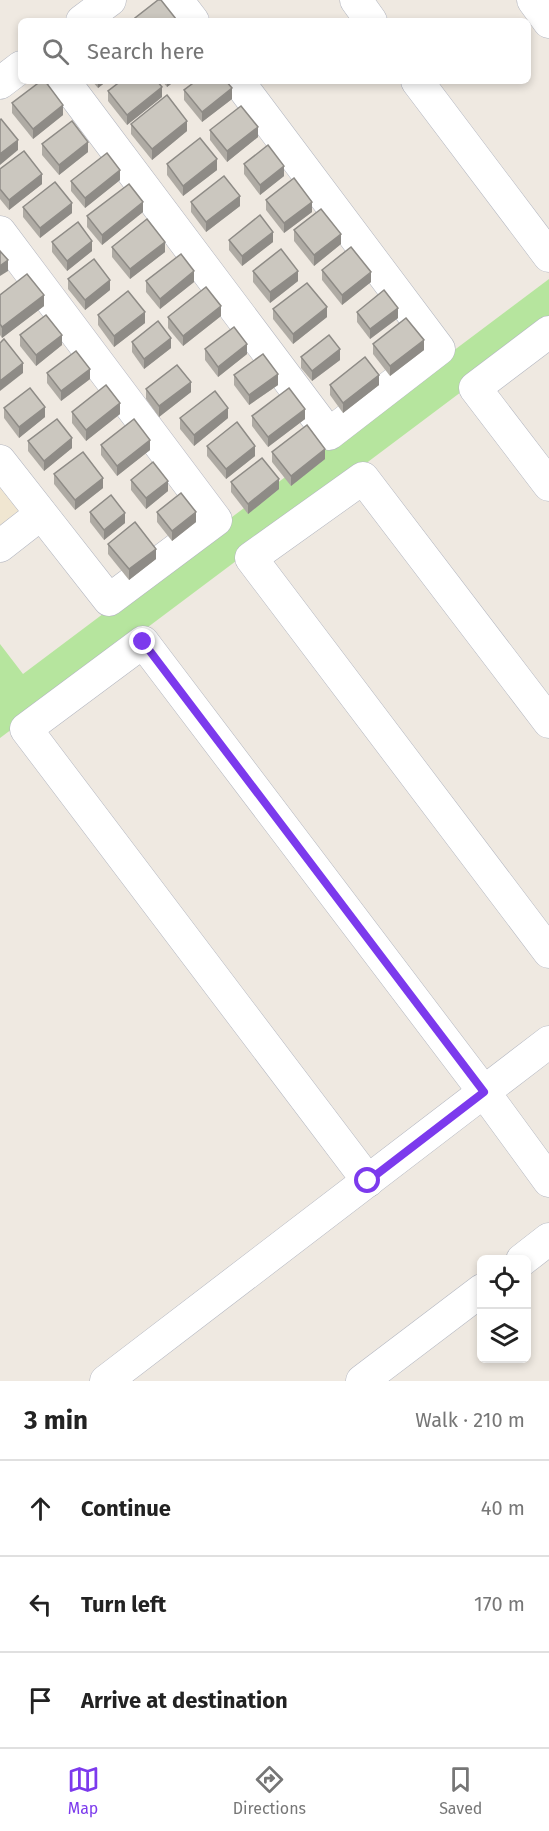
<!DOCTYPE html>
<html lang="en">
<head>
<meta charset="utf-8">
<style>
  body { margin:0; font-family:"Fira Sans",sans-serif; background:#f6f6f6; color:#222 }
  .controls { position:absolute; right:18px; bottom:18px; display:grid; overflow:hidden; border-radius:9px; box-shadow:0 3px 9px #0003 }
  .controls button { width:54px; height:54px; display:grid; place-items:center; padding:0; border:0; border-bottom:2px solid #e0e0e0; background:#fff; color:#222; font:30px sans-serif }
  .stop { position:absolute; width:18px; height:18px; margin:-14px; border:4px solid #7c3aed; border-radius:50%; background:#fff }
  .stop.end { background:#7c3aed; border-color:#fff; box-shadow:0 2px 6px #0008 }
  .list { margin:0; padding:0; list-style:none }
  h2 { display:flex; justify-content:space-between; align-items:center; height:78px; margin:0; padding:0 24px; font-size:26px }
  h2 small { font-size:20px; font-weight:400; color:#767676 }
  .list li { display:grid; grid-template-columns:39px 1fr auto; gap:18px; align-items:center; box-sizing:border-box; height:96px; padding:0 24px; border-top:2px solid #e0e0e0 }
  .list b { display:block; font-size:22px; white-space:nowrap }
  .list em { font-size:20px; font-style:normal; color:#767676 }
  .icon { flex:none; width:33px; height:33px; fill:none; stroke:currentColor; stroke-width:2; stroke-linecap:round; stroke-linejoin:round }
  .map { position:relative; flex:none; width:549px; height:1381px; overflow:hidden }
  .search { position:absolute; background:#fff; box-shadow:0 3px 9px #0003; left:18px; right:18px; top:18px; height:66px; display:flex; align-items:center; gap:15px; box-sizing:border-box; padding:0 21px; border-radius:9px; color:#767676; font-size:22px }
  .sheet { height:366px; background:#fff }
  nav { display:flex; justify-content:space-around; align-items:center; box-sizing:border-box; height:84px; border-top:2px solid #e0e0e0; background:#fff; font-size:16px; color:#767676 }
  nav a { display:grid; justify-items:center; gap:3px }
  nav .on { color:#7c3aed }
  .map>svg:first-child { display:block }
</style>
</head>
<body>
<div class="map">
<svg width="549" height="1381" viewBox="0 0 549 1381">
  <rect width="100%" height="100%" fill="#efe9e1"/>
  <path fill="#f0e6d1" d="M0,477L22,505L21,517L0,532Z"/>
  <path fill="#b6e59e" d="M549,279V326L0,738V644L23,674Z"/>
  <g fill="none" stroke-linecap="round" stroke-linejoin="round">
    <g stroke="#b4b7c1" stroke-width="33">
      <g id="minor">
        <path d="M177,0L193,21"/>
        <path d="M356,0L371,21"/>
        <path d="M533,0L549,22"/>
        <path d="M82,21L110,0"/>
        <path d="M64,81L329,434L439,349L238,81"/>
        <path d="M417,81L549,256"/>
        <path d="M0,83L21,67"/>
        <path d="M0,232L216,520L109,600L0,461"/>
        <path d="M549,332L475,388L549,485"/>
        <path d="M0,546L41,514"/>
        <path d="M549,722L363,478L251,558L549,952"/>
        <path d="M368,1181L26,729L143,642L484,1092L549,1181"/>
        <path d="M522,1260L549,1239"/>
        <path d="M106,1381L549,1042"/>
        <path d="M362,1381L482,1290"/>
      </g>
    </g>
    <use href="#minor" stroke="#fff" stroke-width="32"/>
  </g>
  <g fill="#afaba4">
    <path d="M92,81H107L98,88Z"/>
    <path d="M162,81H175L167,87Z"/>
    <path d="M184,90L232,99L202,122L184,100Z"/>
    <path d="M108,91L162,97L127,125L108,101Z"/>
    <path d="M12,103L63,115L33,139L12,113Z"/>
    <path d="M131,124L187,131L152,160L131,134Z"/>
    <path d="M210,130L258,137L227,162L210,140Z"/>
    <path d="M42,144L88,152L59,175L42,155Z"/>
    <path d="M167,164L217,170L183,196L167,175Z"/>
    <path d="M244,164L284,176L260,195L244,174Z"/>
    <path d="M0,169L42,184L9,210L0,199Z"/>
    <path d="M120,180L85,208L71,191V181Z"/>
    <path d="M266,200L312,212L284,233L266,210Z"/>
    <path d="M191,202L240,206L206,232L191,212Z"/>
    <path d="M23,207L72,213L40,238L23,217Z"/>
    <path d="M143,212L102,245L87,227V216Z"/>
    <path d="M294,230L341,244L314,266L294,241Z"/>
    <path d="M229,240L273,242L242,266L229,250Z"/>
    <path d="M52,242L92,251L67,271L52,252Z"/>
    <path d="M112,247L165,252L130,279L112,257Z"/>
    <path d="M322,270L371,282L342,305L322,280Z"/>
    <path d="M253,271L298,281L270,303L253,282Z"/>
    <path d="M68,279L110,290L85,310L68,289Z"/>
    <path d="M146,281L194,282L160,309L146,292Z"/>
    <path d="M0,295L44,306L2,338L0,335Z"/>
    <path d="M273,309L327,317L293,344L273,319Z"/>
    <path d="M357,312L398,318L370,339L357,322Z"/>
    <path d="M98,315L145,323L114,347L98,325Z"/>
    <path d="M221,316L183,346L168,328V317Z"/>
    <path d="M20,335L62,345L36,366L20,346Z"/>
    <path d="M132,342L171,348L144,369L132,352Z"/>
    <path d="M373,344L424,350L390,376L373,354Z"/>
    <path d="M205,349L247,354L218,377L205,360Z"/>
    <path d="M301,357L340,360L312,381L301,368Z"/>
    <path d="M47,373L90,379L61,401L47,383Z"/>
    <path d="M234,375L278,385L249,405L234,385Z"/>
    <path d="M330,385H379L343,413L330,395Z"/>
    <path d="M146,389L191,392L159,417L146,399Z"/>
    <path d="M4,408L45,417L19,438L4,418Z"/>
    <path d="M72,412L120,414L86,441L72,423Z"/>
    <path d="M252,416L305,419L268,447L252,426Z"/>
    <path d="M180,418H228L194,446L180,429Z"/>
    <path d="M28,441L72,448L44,471L28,451Z"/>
    <path d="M101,445L150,450L117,476L101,455Z"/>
    <path d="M207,446L255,456L226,479L207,456Z"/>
    <path d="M272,452L325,459L291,486L272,462Z"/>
    <path d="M54,474L103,488L75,510L54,484Z"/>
    <path d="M131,480L168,491L146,509L131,490Z"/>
    <path d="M231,482L279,489L248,514L231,492Z"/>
    <path d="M90,512L125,523L104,540L90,522Z"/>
    <path d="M157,512L196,522L172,541L157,522Z"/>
    <path d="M108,544L156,559L129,580L108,554Z"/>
  </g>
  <g fill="#8e8b86">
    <path d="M98,81H107L98,88Z"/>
    <path d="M167,81H175L167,87Z"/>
    <path d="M162,87V97L127,125V115Z"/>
    <path d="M232,88V99L202,122V112Z"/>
    <path d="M63,105V115L33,139V129Z"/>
    <path d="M187,121V131L152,160V149Z"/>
    <path d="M258,127V137L227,162V151Z"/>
    <path d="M18,140V150L0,165V154Z"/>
    <path d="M88,142V152L59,175V165Z"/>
    <path d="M217,159V170L183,196V186Z"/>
    <path d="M284,166V176L260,195V185Z"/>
    <path d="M120,170V180L85,208V198Z"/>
    <path d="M42,174V184L9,210V200Z"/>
    <path d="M240,196V206L206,232V222Z"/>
    <path d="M143,202V212L102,245V235Z"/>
    <path d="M312,202V212L284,233V223Z"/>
    <path d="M72,203V213L40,238V228Z"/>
    <path d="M273,232V242L242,266V256Z"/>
    <path d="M341,234V244L314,266V255Z"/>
    <path d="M92,241V251L67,271V261Z"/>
    <path d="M165,242V252L130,279V269Z"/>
    <path d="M8,260V271L0,276V266Z"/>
    <path d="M194,271V282L160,309V299Z"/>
    <path d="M298,271V281L270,303V292Z"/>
    <path d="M371,272V282L342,305V295Z"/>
    <path d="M110,280V290L85,310V300Z"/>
    <path d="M44,295V306L2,338V327Z"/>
    <path d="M221,306V316L183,346V336Z"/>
    <path d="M327,307V317L293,344V334Z"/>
    <path d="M398,308V318L370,339V329Z"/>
    <path d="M145,312V323L114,347V336Z"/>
    <path d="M62,335V345L36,366V355Z"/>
    <path d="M171,338V348L144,369V359Z"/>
    <path d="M424,340V350L390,376V366Z"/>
    <path d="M247,344V354L218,377V367Z"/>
    <path d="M340,349V360L312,381V371Z"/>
    <path d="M23,363V373L0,391V381Z"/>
    <path d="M90,369V379L61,401V391Z"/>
    <path d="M278,374V385L249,405V395Z"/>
    <path d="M379,375V385L343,413V403Z"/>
    <path d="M191,382V392L159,417V406Z"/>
    <path d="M120,403V414L86,441V430Z"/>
    <path d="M45,407V417L19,438V427Z"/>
    <path d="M228,408V418L194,446V435Z"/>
    <path d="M305,409V419L268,447V437Z"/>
    <path d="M72,438V448L44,471V461Z"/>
    <path d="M150,440V450L117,476V466Z"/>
    <path d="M255,446V456L226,479V469Z"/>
    <path d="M325,449V459L291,486V476Z"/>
    <path d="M103,478V488L75,510V500Z"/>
    <path d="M279,479V489L248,514V504Z"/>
    <path d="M168,481V491L146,509V498Z"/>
    <path d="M196,512V522L172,541V531Z"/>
    <path d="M125,513V523L104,540V530Z"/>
    <path d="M156,549V559L129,580V569Z"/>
  </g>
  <g fill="#cbc7bf" stroke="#8e8b86" stroke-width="1.5">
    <path d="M158,0H161L176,19L174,21H137L135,18Z"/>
    <path d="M41,81H45L63,105L33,129L12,103Z"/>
    <path d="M121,81H157L162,87L127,115L108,91Z"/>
    <path d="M196,81H226L232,88L202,112L184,90Z"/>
    <path d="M167,95L187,121L152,149L131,124Z"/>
    <path d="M241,106L258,127L227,151L210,130Z"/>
    <path d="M1,119L18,140L0,154V120Z"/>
    <path d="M72,121L88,142L59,165L42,144Z"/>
    <path d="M200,138L217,159L183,186L167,164Z"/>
    <path d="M268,145L284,166L260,185L244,164Z"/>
    <path d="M24,151L42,174L9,200L0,189V169Z"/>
    <path d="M107,153L120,170L85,198L71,181Z"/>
    <path d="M224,176L240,196L206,222L191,202Z"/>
    <path d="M294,178L312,202L284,223L266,200Z"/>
    <path d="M55,182L72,203L40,228L23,207Z"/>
    <path d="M129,184L143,202L102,235L87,216Z"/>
    <path d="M321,209L341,234L314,255L294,230Z"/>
    <path d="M260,215L273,232L242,256L229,240Z"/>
    <path d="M147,219L165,242L130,269L112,247Z"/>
    <path d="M78,222L92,241L67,261L52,242Z"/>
    <path d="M351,247L371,272L342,295L322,270Z"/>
    <path d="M281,249L298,271L270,292L253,271Z"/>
    <path d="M0,251L8,260L0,266Z"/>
    <path d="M181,254L194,271L160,299L146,281Z"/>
    <path d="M94,259L110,280L85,300L68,279Z"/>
    <path d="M27,274L44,295L2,327L0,324V295Z"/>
    <path d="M307,283L327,307L293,334L273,309Z"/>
    <path d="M206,287L221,306L183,336L168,317Z"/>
    <path d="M384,290L398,308L370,329L357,312Z"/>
    <path d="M128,291L145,312L114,336L98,315Z"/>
    <path d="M46,315L62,335L36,355L20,335Z"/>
    <path d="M406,318L424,340L390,366L373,344Z"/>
    <path d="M158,321L171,338L144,359L132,342Z"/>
    <path d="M234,327L247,344L218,367L205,349Z"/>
    <path d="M329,335L340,349L312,371L301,357Z"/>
    <path d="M4,339L23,363L0,381V343Z"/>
    <path d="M76,351L90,369L61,391L47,373Z"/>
    <path d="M263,354L278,374L249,395L234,375Z"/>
    <path d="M365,357L379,375L343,403L330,385Z"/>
    <path d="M177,365L191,382L159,406L146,389Z"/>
    <path d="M106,385L120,403L86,430L72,412Z"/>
    <path d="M30,388L45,407L19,427L4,408Z"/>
    <path d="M289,388L305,409L268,437L252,416Z"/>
    <path d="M215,391L228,408L194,435L180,418Z"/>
    <path d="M57,419L72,438L44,461L28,441Z"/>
    <path d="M134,419L150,440L117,466L101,445Z"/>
    <path d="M237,422L255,446L226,469L207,446Z"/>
    <path d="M307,425L325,449L291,476L272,452Z"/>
    <path d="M83,452L103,478L75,500L54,474Z"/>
    <path d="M262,458L279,479L248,504L231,482Z"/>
    <path d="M153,462L168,481L146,498L131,480Z"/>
    <path d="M181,493L196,512L172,531L157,512Z"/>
    <path d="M111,495L125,513L104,530L90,512Z"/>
    <path d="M135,522L156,549L129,569L108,544Z"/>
  </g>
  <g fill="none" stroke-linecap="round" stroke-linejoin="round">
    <path stroke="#7c3aed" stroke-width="8" d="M143,642L484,1092L368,1181"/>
  </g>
</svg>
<div class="controls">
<button><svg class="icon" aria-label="locate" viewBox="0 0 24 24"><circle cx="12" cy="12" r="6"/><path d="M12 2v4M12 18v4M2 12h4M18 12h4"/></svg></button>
<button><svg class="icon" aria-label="layers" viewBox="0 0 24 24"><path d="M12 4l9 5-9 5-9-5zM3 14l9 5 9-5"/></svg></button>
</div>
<div class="stop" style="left:368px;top:1181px"></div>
<div class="stop end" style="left:143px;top:642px"></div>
<div class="search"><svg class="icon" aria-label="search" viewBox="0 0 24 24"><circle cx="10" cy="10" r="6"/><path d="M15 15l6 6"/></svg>Search here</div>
</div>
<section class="sheet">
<h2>3 min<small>Walk · 210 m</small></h2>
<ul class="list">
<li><svg class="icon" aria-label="ahead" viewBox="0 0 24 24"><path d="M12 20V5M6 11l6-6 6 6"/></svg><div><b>Continue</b></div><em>40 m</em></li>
<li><svg class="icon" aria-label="left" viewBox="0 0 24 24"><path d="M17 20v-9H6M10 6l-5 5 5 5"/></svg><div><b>Turn left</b></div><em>170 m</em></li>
<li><svg class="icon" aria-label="arrive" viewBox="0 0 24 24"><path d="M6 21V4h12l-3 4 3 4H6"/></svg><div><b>Arrive at destination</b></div></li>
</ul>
</section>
<nav>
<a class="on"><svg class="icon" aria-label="map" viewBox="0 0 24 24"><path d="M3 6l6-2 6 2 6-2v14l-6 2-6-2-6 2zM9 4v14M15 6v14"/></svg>Map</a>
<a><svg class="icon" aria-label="directions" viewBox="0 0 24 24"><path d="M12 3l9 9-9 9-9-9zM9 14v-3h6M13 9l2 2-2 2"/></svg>Directions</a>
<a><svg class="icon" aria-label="saved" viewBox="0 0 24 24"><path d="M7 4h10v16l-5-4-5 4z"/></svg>Saved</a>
</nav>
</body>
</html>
